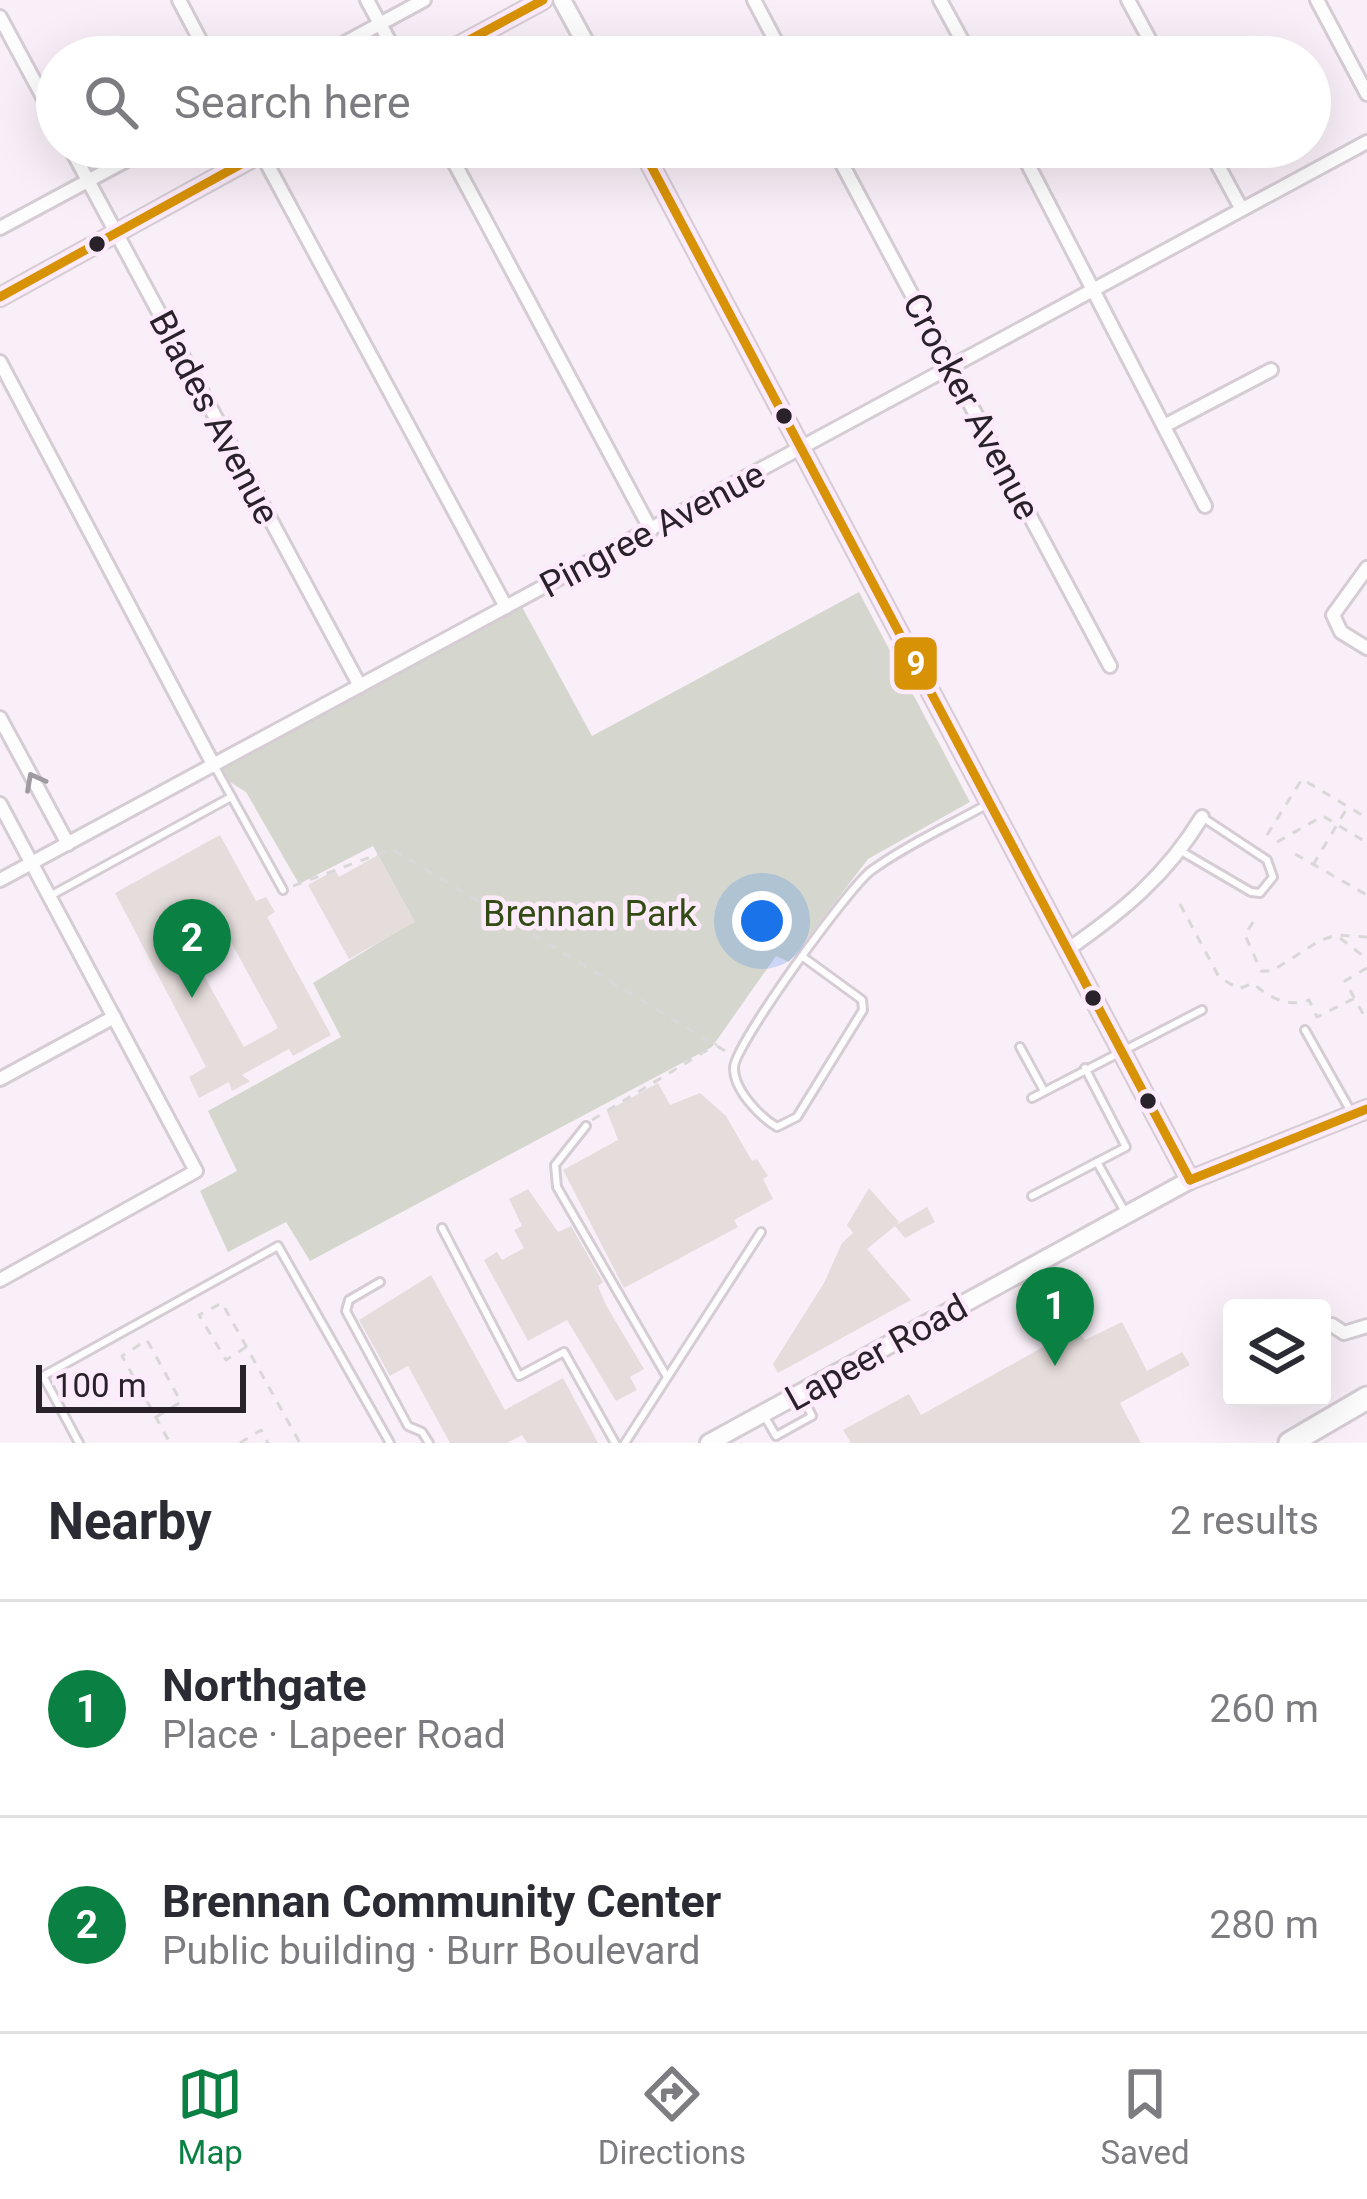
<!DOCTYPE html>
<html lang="en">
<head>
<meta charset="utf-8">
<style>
  body { margin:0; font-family:Roboto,sans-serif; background:#f7f7f7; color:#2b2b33 }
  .controls { position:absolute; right:36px; bottom:36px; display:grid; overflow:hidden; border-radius:12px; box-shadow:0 12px 48px #0002 }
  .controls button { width:108px; height:108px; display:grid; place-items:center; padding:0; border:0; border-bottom:3px solid #e1e1e2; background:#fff; color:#2b2b33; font:60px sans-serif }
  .scale { position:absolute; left:36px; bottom:30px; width:210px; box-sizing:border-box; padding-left:12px; border:6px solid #2a222a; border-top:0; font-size:33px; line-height:42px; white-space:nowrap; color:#2a222a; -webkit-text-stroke:9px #fdebfc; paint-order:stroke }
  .you { position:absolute; left:762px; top:921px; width:42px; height:42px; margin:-30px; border:9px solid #fff; border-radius:50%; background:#1a73e8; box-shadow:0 0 0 18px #1a73e833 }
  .badge { display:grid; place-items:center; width:78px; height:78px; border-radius:50%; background:#0b8043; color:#fff; font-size:39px; font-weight:700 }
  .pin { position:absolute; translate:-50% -99px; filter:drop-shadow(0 3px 6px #0008) }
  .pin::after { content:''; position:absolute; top:63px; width:42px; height:36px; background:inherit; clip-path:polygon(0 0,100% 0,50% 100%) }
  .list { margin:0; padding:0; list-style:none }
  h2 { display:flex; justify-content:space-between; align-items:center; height:156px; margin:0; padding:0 48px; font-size:51px }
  h2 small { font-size:39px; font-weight:400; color:#7c7c81 }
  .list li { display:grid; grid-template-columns:78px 1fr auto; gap:36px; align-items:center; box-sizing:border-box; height:216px; padding:0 48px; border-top:3px solid #e1e1e2 }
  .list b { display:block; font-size:45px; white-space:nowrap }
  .list p { margin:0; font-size:39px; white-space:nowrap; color:#7c7c81 }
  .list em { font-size:39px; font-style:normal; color:#7c7c81 }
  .icon { flex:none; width:66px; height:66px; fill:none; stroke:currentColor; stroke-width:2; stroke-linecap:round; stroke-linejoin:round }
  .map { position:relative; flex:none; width:1367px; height:1443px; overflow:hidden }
  .search { position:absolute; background:#fff; box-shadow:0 12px 48px #0002; left:36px; right:36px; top:36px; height:132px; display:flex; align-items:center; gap:30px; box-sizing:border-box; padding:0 42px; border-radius:66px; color:#7c7c81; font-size:45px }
  .sheet { height:588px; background:#fff }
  nav { display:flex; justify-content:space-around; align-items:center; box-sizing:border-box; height:168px; border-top:3px solid #e1e1e2; background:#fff; font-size:33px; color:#7c7c81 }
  nav a { display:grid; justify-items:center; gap:6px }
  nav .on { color:#0b8043 }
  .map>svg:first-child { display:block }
</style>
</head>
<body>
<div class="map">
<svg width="1367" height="1443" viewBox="0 0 1367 1443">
  <rect width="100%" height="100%" fill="#f9eff8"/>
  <path fill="#d5d7ce" d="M859,592L970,802L868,859L789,962L776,956L712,1047L310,1261L286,1222L228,1252L200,1191L237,1171L208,1111L341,1037L313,983L414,921L373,846L299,884L246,792L230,782L222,768L521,605L592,736Z"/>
  <g fill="#e5dddc" fill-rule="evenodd">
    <path d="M220,835L256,901L266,897L275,912L267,917L331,1035L293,1056L289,1049L242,1075L250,1081L232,1091L229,1082L199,1098L189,1077L206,1067L115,893ZM226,933L278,1028L244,1047L190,951Z"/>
    <path d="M378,855L415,922L349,959L308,885L335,870L339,877Z"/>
    <path d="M658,1083L670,1105L700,1093L726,1116L752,1161L757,1159L768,1176L763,1179L773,1199L734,1220L738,1227L624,1288L563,1170L618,1140L607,1111Z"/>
    <path d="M869,1188L899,1222L896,1225L927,1207L935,1222L905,1238L895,1226L867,1249L911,1300L778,1373L773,1364L824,1283L842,1243L853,1233L847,1225Z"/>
    <path d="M528,1189L558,1232L571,1226L603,1282L598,1286L606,1305L644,1369L630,1377L637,1390L616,1401L567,1320L528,1341L484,1260L497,1252L502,1260L524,1248L514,1230L522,1226L509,1199Z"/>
    <path d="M431,1275L505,1410L563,1378L598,1443H527L522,1435L507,1443H450L408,1366L390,1376L359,1320Z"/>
    <path d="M1122,1322L1147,1371L1182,1352L1190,1365L1120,1403L1141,1443H851L843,1430L909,1394L921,1415L1061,1337L1056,1330L1070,1323L1085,1340Z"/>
  </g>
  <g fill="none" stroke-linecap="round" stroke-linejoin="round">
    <g stroke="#d5ccd4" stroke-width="12">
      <g id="lane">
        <path d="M215,767L283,890"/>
        <path d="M1181,851L1251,892L1260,893L1273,877L1267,860L1202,817"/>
        <path d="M50,896L231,797"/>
        <path d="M803,957L862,1000L863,1010L797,1117L777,1127C759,1116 734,1090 734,1068C733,1047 850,885 872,870C907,845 948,826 986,805"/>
        <path d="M1305,1030L1350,1110"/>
        <path d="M1020,1047L1044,1091"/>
        <path d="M1032,1098L1202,1010"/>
        <path d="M586,1126L555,1165L557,1187L667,1377"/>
        <path d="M1097,1162L1125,1212"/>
        <path d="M1032,1196L1126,1147L1085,1068"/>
        <path d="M442,1228L519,1376L564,1352L615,1443"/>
        <path d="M380,1282L349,1300L346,1311L408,1426L422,1432L429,1443"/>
        <path d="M765,1417L776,1436L812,1416L801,1394"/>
        <path d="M79,1443L43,1376L278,1246L390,1443"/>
        <path d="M625,1443L761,1232"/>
      </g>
    </g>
    <g stroke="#d5ccd4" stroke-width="18">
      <g id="street">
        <path d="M179,0L209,57"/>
        <path d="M367,0L398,57"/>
        <path d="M754,0L784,57"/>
        <path d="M940,0L971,57"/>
        <path d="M1128,0L1159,57"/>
        <path d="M1317,0L1367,94"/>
        <path d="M0,17L57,123"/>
        <path d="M319,57L424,0"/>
        <path d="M70,147L360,686"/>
        <path d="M446,147L651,530"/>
        <path d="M833,147L1110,666"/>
        <path d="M1019,147L1205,506"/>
        <path d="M1208,147L1241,208"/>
        <path d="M259,149L506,607"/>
        <path d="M0,228L151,147"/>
        <path d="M0,362L214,766"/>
        <path d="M1164,426L1271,370"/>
        <path d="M1367,568L1333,615L1341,632L1367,648"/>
        <path d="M0,718L68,844"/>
        <path d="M0,804L196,1171L0,1280"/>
        <path d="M0,880L1367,142"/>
        <path d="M1067,950C1123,911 1166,876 1202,817"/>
        <path d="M0,1079L114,1017"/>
        <path d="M1332,1325L1344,1333L1367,1326"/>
      </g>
    </g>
    <g stroke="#d5ccd4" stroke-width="22">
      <g id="secondary">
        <path d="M562,0L593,57"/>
        <path d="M438,57L543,0"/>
        <path d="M641,147L1190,1180"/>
        <path d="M0,297L272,147"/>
        <path d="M709,1443L1190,1180L1367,1109"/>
      </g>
    </g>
    <g stroke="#d5ccd4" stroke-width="27">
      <path id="highway" d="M1290,1443L1367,1398"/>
    </g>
    <g stroke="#dad7d9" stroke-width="3" stroke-dasharray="9 9" stroke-linecap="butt">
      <path d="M1267,835L1302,779L1367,818"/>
      <path d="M1277,842L1323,816L1364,841L1367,835"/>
      <path d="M1295,854L1367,895"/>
      <path d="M1313,865L1347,808"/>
      <path d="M293,886L392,849L730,1054"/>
      <path d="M1180,904L1219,977L1239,989L1253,983C1267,997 1289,1008 1309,1000L1317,1017L1355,998"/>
      <path d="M1253,922L1245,935L1261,971H1272L1319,941L1336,935L1367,937"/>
      <path d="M1340,938L1367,959"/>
      <path d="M1367,968L1345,981L1367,1021"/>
      <path d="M592,1120L717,1044"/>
      <path d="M246,1347L226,1360L199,1315L222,1303L300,1443"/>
      <path d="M156,1417L181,1402L147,1340L122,1356L170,1443"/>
      <path d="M240,1443L261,1430L268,1443"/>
    </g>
    <use href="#lane" stroke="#fefdfe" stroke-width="6"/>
    <use href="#street" stroke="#fefdfe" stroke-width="12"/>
    <use href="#secondary" stroke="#fefdfe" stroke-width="16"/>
    <use href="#highway" stroke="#fefdfe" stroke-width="21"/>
    <g stroke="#fdebfc" stroke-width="18">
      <g id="bus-1">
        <path d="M438,57L543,0"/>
        <path d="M641,147L1190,1180"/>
        <path d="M0,297L272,147"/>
        <path d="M1190,1180L1367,1109"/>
      </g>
    </g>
    <use href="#bus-1" stroke="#d89206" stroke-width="9"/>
  </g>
  <defs><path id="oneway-chevron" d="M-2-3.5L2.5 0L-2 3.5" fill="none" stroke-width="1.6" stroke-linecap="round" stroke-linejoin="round" transform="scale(3)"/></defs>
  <use stroke="#9f9a9f" href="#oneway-chevron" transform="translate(34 781) rotate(-118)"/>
  <g fill="#2a222a" stroke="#fdebfc" stroke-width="4.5">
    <circle cx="97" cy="244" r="10"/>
    <circle cx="784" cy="416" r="10"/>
    <circle cx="1093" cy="998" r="10"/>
    <circle cx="1148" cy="1101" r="10"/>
  </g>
  <g text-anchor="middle" stroke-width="9" stroke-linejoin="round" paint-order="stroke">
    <g font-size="36" fill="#2a222a" stroke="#fdebfc">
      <text transform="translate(972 406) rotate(62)" y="13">Crocker Avenue</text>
      <text transform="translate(215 417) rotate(62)" y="13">Blades Avenue</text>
      <text transform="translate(652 529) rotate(-28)" y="13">Pingree Avenue</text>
      <text transform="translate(876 1352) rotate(-29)" y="13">Lapeer Road</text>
    </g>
    <g font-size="36" fill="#324c14" stroke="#fdebfc">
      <text x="590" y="926">Brennan Park</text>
    </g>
  </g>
  <rect stroke="#fdebfc" stroke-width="4.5" x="892" y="635" width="47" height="57" rx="12" fill="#d89206"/>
  <g font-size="33" text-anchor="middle" font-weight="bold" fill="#fff">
    <text x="916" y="675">9</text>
  </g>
</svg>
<div class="controls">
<button><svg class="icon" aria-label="layers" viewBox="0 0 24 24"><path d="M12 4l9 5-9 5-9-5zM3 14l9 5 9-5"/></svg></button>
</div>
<div class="scale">100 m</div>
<div class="you"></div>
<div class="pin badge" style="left:1055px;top:1366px">1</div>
<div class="pin badge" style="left:192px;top:998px">2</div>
<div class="search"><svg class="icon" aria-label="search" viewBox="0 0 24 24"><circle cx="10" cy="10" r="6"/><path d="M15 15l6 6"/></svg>Search here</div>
</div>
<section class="sheet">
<h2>Nearby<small>2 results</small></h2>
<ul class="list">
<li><span class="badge">1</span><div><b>Northgate</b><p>Place · Lapeer Road</p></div><em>260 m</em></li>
<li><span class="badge">2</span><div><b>Brennan Community Center</b><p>Public building · Burr Boulevard</p></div><em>280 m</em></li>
</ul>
</section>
<nav>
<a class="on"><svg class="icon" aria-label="map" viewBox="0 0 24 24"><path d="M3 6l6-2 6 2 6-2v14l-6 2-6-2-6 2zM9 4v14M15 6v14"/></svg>Map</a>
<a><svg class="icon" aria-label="directions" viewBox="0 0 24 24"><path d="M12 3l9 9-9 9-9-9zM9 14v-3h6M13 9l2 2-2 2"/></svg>Directions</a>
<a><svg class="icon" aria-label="saved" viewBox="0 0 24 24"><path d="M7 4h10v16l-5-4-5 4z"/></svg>Saved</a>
</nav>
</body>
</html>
